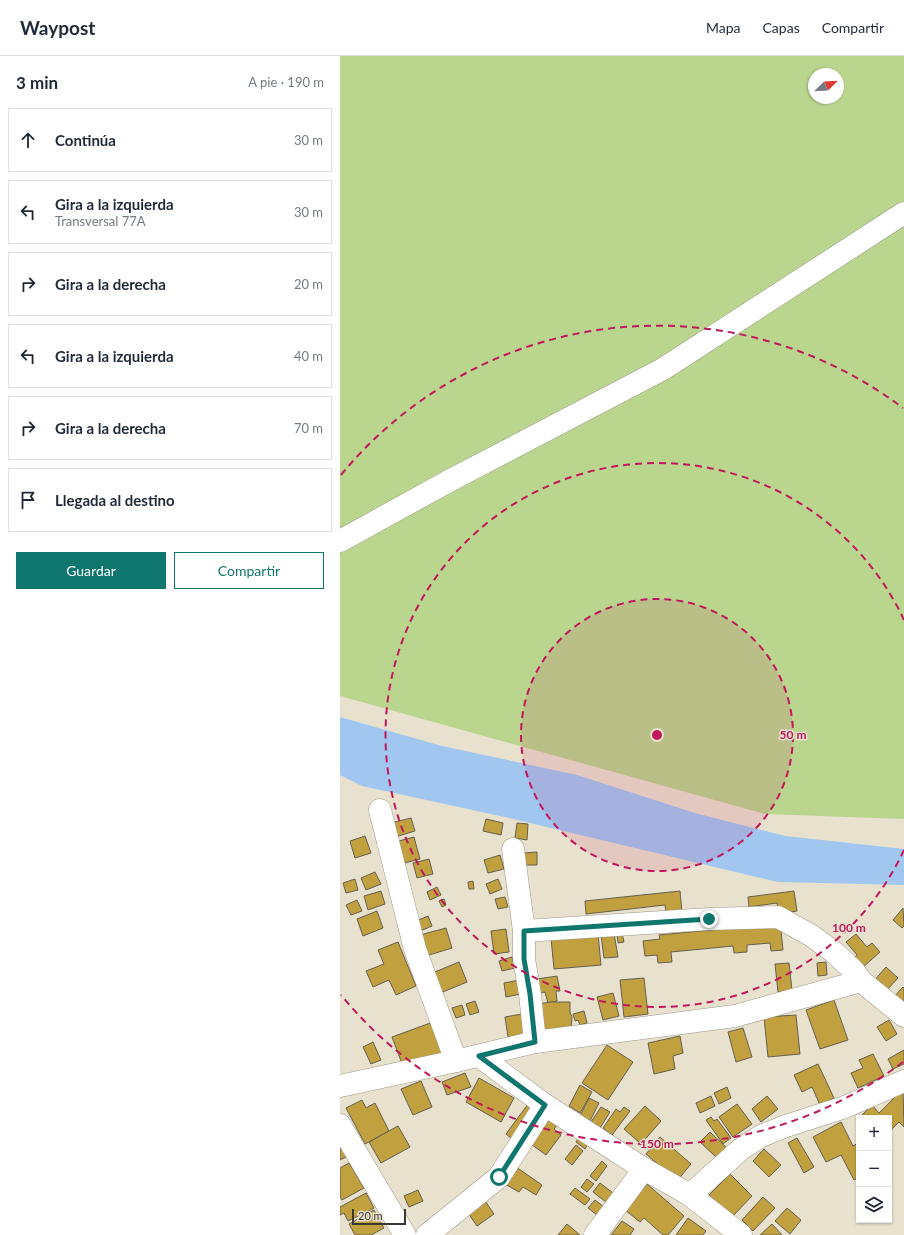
<!DOCTYPE html>
<html lang="es">
<head>
<meta charset="utf-8">
<style>
  body { margin:0; font-family:Lato,sans-serif; background:#f6f6f7; color:#1f2937 }
  .controls { position:absolute; right:12px; bottom:12px; display:grid; overflow:hidden; border-radius:0px; box-shadow:0 1px 3px #0004 }
  .controls button { width:36px; height:36px; display:grid; place-items:center; padding:0; border:0; border-bottom:1px solid #e0e1e3; background:#fff; color:#1f2937; font:20px sans-serif }
  .compass { position:absolute; left:468px; top:12px; width:36px; height:36px; border-radius:50%; background:#fff; box-shadow:0 1px 3px #0004; rotate:66deg }
  .scale { position:absolute; left:12px; bottom:10px; width:54px; box-sizing:border-box; padding-left:4px; border:2px solid #3a3730; border-top:0; font-size:11px; line-height:14px; white-space:nowrap; color:#3a3730; -webkit-text-stroke:3px #e8e1ce; paint-order:stroke }
  .stop { position:absolute; width:12px; height:12px; margin:-9px; border:3px solid #0f766e; border-radius:50%; background:#fff }
  .stop.end { background:#0f766e; border-color:#fff; box-shadow:0 1px 4px #0008 }
  .list { margin:0; padding:0; list-style:none }
  h2 { display:flex; justify-content:space-between; align-items:center; height:52px; margin:0; padding:0 16px; font-size:17px }
  h2 small { font-size:13px; font-weight:400; color:#747a83 }
  .list li { display:grid; grid-template-columns:26px 1fr auto; gap:12px; align-items:center; box-sizing:border-box; height:64px; margin:0 8px 8px; padding:0 8px; border:1px solid #e0e1e3; border-radius:0px }
  .list b { display:block; font-size:15px; white-space:nowrap }
  .list p { margin:0; font-size:13px; white-space:nowrap; color:#747a83 }
  .list em { font-size:13px; font-style:normal; color:#747a83 }
  .actions { display:flex; gap:8px; padding:12px 16px }
  .actions a { flex:1; padding:9px 0; border:1px solid #0f766e; border-radius:0px; text-align:center; font-size:14px; color:#0f766e }
  .actions .main { background:#0f766e; color:#fff }
  .icon { flex:none; width:22px; height:22px; fill:none; stroke:currentColor; stroke-width:2; stroke-linecap:round; stroke-linejoin:round }
  .map { position:relative; flex:none; width:564px; height:1179px; overflow:hidden }
  header { display:flex; align-items:center; gap:24px; box-sizing:border-box; height:56px; padding:0 20px; background:#fff; border-bottom:1px solid #e0e1e3 }
  header strong { font-size:19px }
  nav { display:flex; gap:22px; margin-inline-start:auto; font-size:14px }
  main { display:flex }
  aside { flex:1; background:#fff }
  .map>svg:first-child { display:block }
</style>
</head>
<body>
<header>
<strong>Waypost</strong>
<nav><a>Mapa</a><a>Capas</a><a>Compartir</a></nav>
</header>
<main>
<aside>
<h2>3 min<small>A pie · 190 m</small></h2>
<ul class="list">
<li><svg class="icon" aria-label="ahead" viewBox="0 0 24 24"><path d="M12 20V5M6 11l6-6 6 6"/></svg><div><b>Continúa</b></div><em>30 m</em></li>
<li><svg class="icon" aria-label="left" viewBox="0 0 24 24"><path d="M17 20v-9H6M10 6l-5 5 5 5"/></svg><div><b>Gira a la izquierda</b><p>Transversal 77A</p></div><em>30 m</em></li>
<li><svg class="icon" aria-label="right" viewBox="0 0 24 24"><path d="M7 20v-9h11M14 6l5 5-5 5"/></svg><div><b>Gira a la derecha</b></div><em>20 m</em></li>
<li><svg class="icon" aria-label="left" viewBox="0 0 24 24"><path d="M17 20v-9H6M10 6l-5 5 5 5"/></svg><div><b>Gira a la izquierda</b></div><em>40 m</em></li>
<li><svg class="icon" aria-label="right" viewBox="0 0 24 24"><path d="M7 20v-9h11M14 6l5 5-5 5"/></svg><div><b>Gira a la derecha</b></div><em>70 m</em></li>
<li><svg class="icon" aria-label="arrive" viewBox="0 0 24 24"><path d="M6 21V4h12l-3 4 3 4H6"/></svg><div><b>Llegada al destino</b></div></li>
</ul>
<div class="actions"><a class="main">Guardar</a><a>Compartir</a></div>
</aside>
<div class="map">
<svg width="564" height="1179" viewBox="0 0 564 1179">
  <rect width="100%" height="100%" fill="#e8e1ce"/>
  <path fill="#b9d58e" fill-rule="evenodd" d="M0,0H564V763L425,758L0,640ZM474,18H498V42H474Z"/>
  <path fill="#a1c7f1" d="M0,661L102,690L237,719L355,757L445,780L564,793V829L438,826L169,762L22,730L0,719Z"/>
  <g fill="#c1a13f" stroke="#655f4f">
    <path d="M71,762L75,775L55,781L51,767Z"/>
    <path d="M146,763L163,767L161,779L143,775Z"/>
    <path d="M177,767L188,768L187,784L175,782Z"/>
    <path d="M25,780L31,797L15,802L10,785Z"/>
    <path d="M74,781L80,803L61,808L55,786Z"/>
    <path d="M197,796V809H184V797Z"/>
    <path d="M160,799L164,813L148,817L144,804Z"/>
    <path d="M89,803L93,818L77,822L73,807Z"/>
    <path d="M35,816L41,828L26,834L21,822Z"/>
    <path d="M15,823L18,834L6,837L3,827Z"/>
    <path d="M158,823L162,833L150,838L146,828Z"/>
    <path d="M133,825L134,833H129L128,826Z"/>
    <path d="M97,831L101,839L90,844L87,836Z"/>
    <path d="M41,835L45,848L28,854L24,840Z"/>
    <path d="M340,835L342,856L326,858L325,849L246,858L245,845Z"/>
    <path d="M454,835L457,855L439,858L437,847L409,851L408,841Z"/>
    <path d="M165,841L168,851L158,853L155,843Z"/>
    <path d="M104,843L106,849L102,851L99,845Z"/>
    <path d="M17,844L22,855L11,859L6,849Z"/>
    <path d="M563,852L564,870L562,872L553,864Z"/>
    <path d="M37,855L43,872L23,880L17,863Z"/>
    <path d="M88,860L92,870L80,875L76,865Z"/>
    <path d="M440,865L443,894L431,895L430,887L407,889V896L394,897L393,890L331,896L332,906L318,907L317,899L305,900L303,885L320,883L319,879L411,870Z"/>
    <path d="M106,872L112,892L86,900L80,879Z"/>
    <path d="M166,873L169,896L154,898L151,875Z"/>
    <path d="M274,877L278,901L264,902L261,879Z"/>
    <path d="M282,877L284,886L278,887L277,878Z"/>
    <path d="M258,878L261,909L214,913L211,882Z"/>
    <path d="M516,878L527,891L532,887L540,896L522,912L514,902L517,899L506,886Z"/>
    <path d="M58,886L76,930L56,939L49,924L33,931L26,915L44,908L38,894Z"/>
    <path d="M172,901L175,912L162,915L159,905Z"/>
    <path d="M119,906L127,926L98,938L90,918Z"/>
    <path d="M486,906L487,919L478,920L477,907Z"/>
    <path d="M449,907L452,934L438,936L435,908Z"/>
    <path d="M546,911L558,922L544,937L533,926Z"/>
    <path d="M217,920L220,935H216L217,945L208,947L205,936L193,938L191,924Z"/>
    <path d="M304,922L308,958L284,961L280,924Z"/>
    <path d="M179,924L181,938L166,941L164,927Z"/>
    <path d="M563,931L564,932V947L552,943Z"/>
    <path d="M273,937L279,960L263,964L257,941Z"/>
    <path d="M494,944L508,984L480,993L466,954Z"/>
    <path d="M135,945L139,956L130,959L126,948Z"/>
    <path d="M211,946H230V956L232,961L231,973L199,974L197,948Z"/>
    <path d="M122,949L125,959L116,962L112,952Z"/>
    <path d="M244,955L247,967L240,969L238,964L235,965L233,958Z"/>
    <path d="M182,958L186,978L168,981L165,961Z"/>
    <path d="M456,959L460,998L428,1001L424,961Z"/>
    <path d="M549,964L557,978L546,985L537,971Z"/>
    <path d="M93,966L104,998L64,1013L52,981Z"/>
    <path d="M403,972L412,1001L396,1006L388,976Z"/>
    <path d="M340,980L343,997L333,1000L335,1013L314,1018L308,987Z"/>
    <path d="M33,986L41,1004L31,1008L23,991Z"/>
    <path d="M267,989L293,1006L268,1044L242,1027Z"/>
    <path d="M564,994V1008L553,1013L548,1003Z"/>
    <path d="M533,998L544,1020L518,1032L511,1017L523,1012L519,1004Z"/>
    <path d="M478,1008L494,1042L480,1049L472,1031L462,1036L454,1019Z"/>
    <path d="M125,1017L131,1031L107,1039L102,1026Z"/>
    <path d="M139,1022L174,1042L161,1066L126,1046Z"/>
    <path d="M81,1025L92,1051L73,1059L61,1033Z"/>
    <path d="M240,1029L252,1036L240,1057L229,1050Z"/>
    <path d="M387,1031L391,1042L379,1048L374,1037Z"/>
    <path d="M563,1033L564,1071L559,1066L549,1076V1062H519L532,1049L539,1057Z"/>
    <path d="M371,1040L375,1050L360,1057L356,1047Z"/>
    <path d="M427,1040L438,1053L421,1066L412,1053Z"/>
    <path d="M249,1042L259,1047L250,1065L240,1060Z"/>
    <path d="M22,1044L26,1052L35,1047L49,1075L25,1088L6,1052Z"/>
    <path d="M191,1044L200,1050L175,1085L166,1078Z"/>
    <path d="M397,1048L412,1068L393,1081L379,1061Z"/>
    <path d="M305,1050L321,1065L301,1088L284,1073Z"/>
    <path d="M261,1051L270,1056L260,1072L251,1066Z"/>
    <path d="M284,1051L290,1055L272,1079L263,1072L276,1053L280,1056Z"/>
    <path d="M371,1061L374,1065L377,1063L391,1082L383,1088L366,1064Z"/>
    <path d="M210,1062L218,1068L214,1073L221,1079L206,1099L191,1088Z"/>
    <path d="M501,1066L513,1090L518,1087L519,1090V1121L514,1124L501,1099L486,1106L473,1081Z"/>
    <path d="M58,1070L70,1091L41,1107L29,1086Z"/>
    <path d="M370,1076L387,1092L377,1102L360,1086Z"/>
    <path d="M239,1081L248,1088L245,1093L236,1086Z"/>
    <path d="M320,1081L351,1108L337,1125L306,1098Z"/>
    <path d="M457,1082L474,1111L464,1117L448,1087Z"/>
    <path d="M0,1087L8,1100L0,1104Z"/>
    <path d="M236,1089L243,1095L232,1109L225,1103Z"/>
    <path d="M424,1093L441,1109L429,1121L413,1105Z"/>
    <path d="M262,1105L267,1110L256,1125L250,1120Z"/>
    <path d="M9,1107L24,1132L2,1144L0,1141V1112Z"/>
    <path d="M176,1111L202,1129L196,1139L183,1131L179,1136L165,1128Z"/>
    <path d="M390,1118L412,1140L392,1161L369,1139Z"/>
    <path d="M247,1123L254,1128L247,1136L241,1131Z"/>
    <path d="M260,1127L273,1137L266,1146L253,1136Z"/>
    <path d="M307,1128L344,1160L328,1179H323L304,1162L300,1166L285,1154Z"/>
    <path d="M235,1132L250,1143L245,1149L230,1138Z"/>
    <path d="M78,1134L83,1145L69,1151L64,1140Z"/>
    <path d="M26,1137L34,1152L8,1165L4,1157L0,1159V1151Z"/>
    <path d="M423,1141L435,1152L413,1175L402,1164Z"/>
    <path d="M143,1142L154,1158L137,1170L126,1154Z"/>
    <path d="M255,1144L268,1154L262,1163L248,1152Z"/>
    <path d="M447,1152L461,1164L450,1178L435,1165Z"/>
    <path d="M34,1154L44,1172L31,1179H15L9,1168Z"/>
    <path d="M348,1162L366,1175L363,1179H336Z"/>
    <path d="M282,1165L294,1173L290,1179H271Z"/>
    <path d="M227,1168L240,1179H218Z"/>
    <path d="M432,1168L442,1179H420Z"/>
  </g>
  <g fill="none" stroke-linecap="round" stroke-linejoin="round">
    <g stroke="#9e9887" stroke-width="23">
      <g id="minor">
        <path d="M0,485L109,425L323,313L564,157"/>
        <path d="M40,754L75,893L116,1005"/>
        <path d="M173,793L184,875V903L190,938L195,986"/>
        <path d="M184,875L369,863L438,861L472,880L495,897L514,915L521,925L564,960"/>
        <path d="M139,1000L205,1049L304,1113L350,1139L401,1179"/>
        <path d="M0,1030L116,1005L195,986L395,960L521,925"/>
        <path d="M0,1069L65,1179"/>
        <path d="M350,1139L401,1093L421,1080L446,1070L505,1051L564,1025"/>
        <path d="M87,1179L159,1121L205,1049"/>
        <path d="M255,1179L304,1113"/>
      </g>
    </g>
    <use href="#minor" stroke="#fff" stroke-width="22"/>
  </g>
  <g fill="none" stroke-linecap="round" stroke-linejoin="round">
    <path stroke="#0f766e" stroke-width="5" d="M159,1121L205,1049L139,1000L195,986L190,938L184,903V875L369,863"/>
  </g>
  <circle cx="317" cy="679" r="136" fill="#c2185b" fill-opacity=".12"/>
  <g fill="none" stroke="#c2185b" stroke-width="2" stroke-dasharray="7 5">
    <circle cx="317" cy="679" r="136"/>
    <path d="M564 794A272 272 0 1 1 564 564"/>
    <path d="M563 1006A409 409 0 0 1 1 939M1 419A409 409 0 0 1 563 352"/>
  </g>
  <circle cx="317" cy="679" r="6" fill="#c2185b" stroke="#e8e1ce" stroke-width="2"/>
  <g font-size="12" text-anchor="middle" font-weight="bold" fill="#c2185b" stroke="#e8e1ce" stroke-width="3" stroke-linejoin="round" paint-order="stroke">
    <text x="453" y="683">50 m</text>
    <text x="509" y="876">100 m</text>
    <text x="317" y="1092">150 m</text>
  </g>
</svg>
<div class="controls">
<button>+</button>
<button>−</button>
<button><svg class="icon" aria-label="layers" viewBox="0 0 24 24"><path d="M12 4l9 5-9 5-9-5zM3 14l9 5 9-5"/></svg></button>
</div>
<svg class="compass" viewBox="-18 -18 36 36"><path d="M0-13l5 13h-10z" fill="#e53935"/><path d="M0 13l5-13h-10z" fill="#747a83"/></svg>
<div class="scale">20 m</div>
<div class="stop" style="left:159px;top:1121px"></div>
<div class="stop end" style="left:369px;top:863px"></div>
</div>
</main>
</body>
</html>
